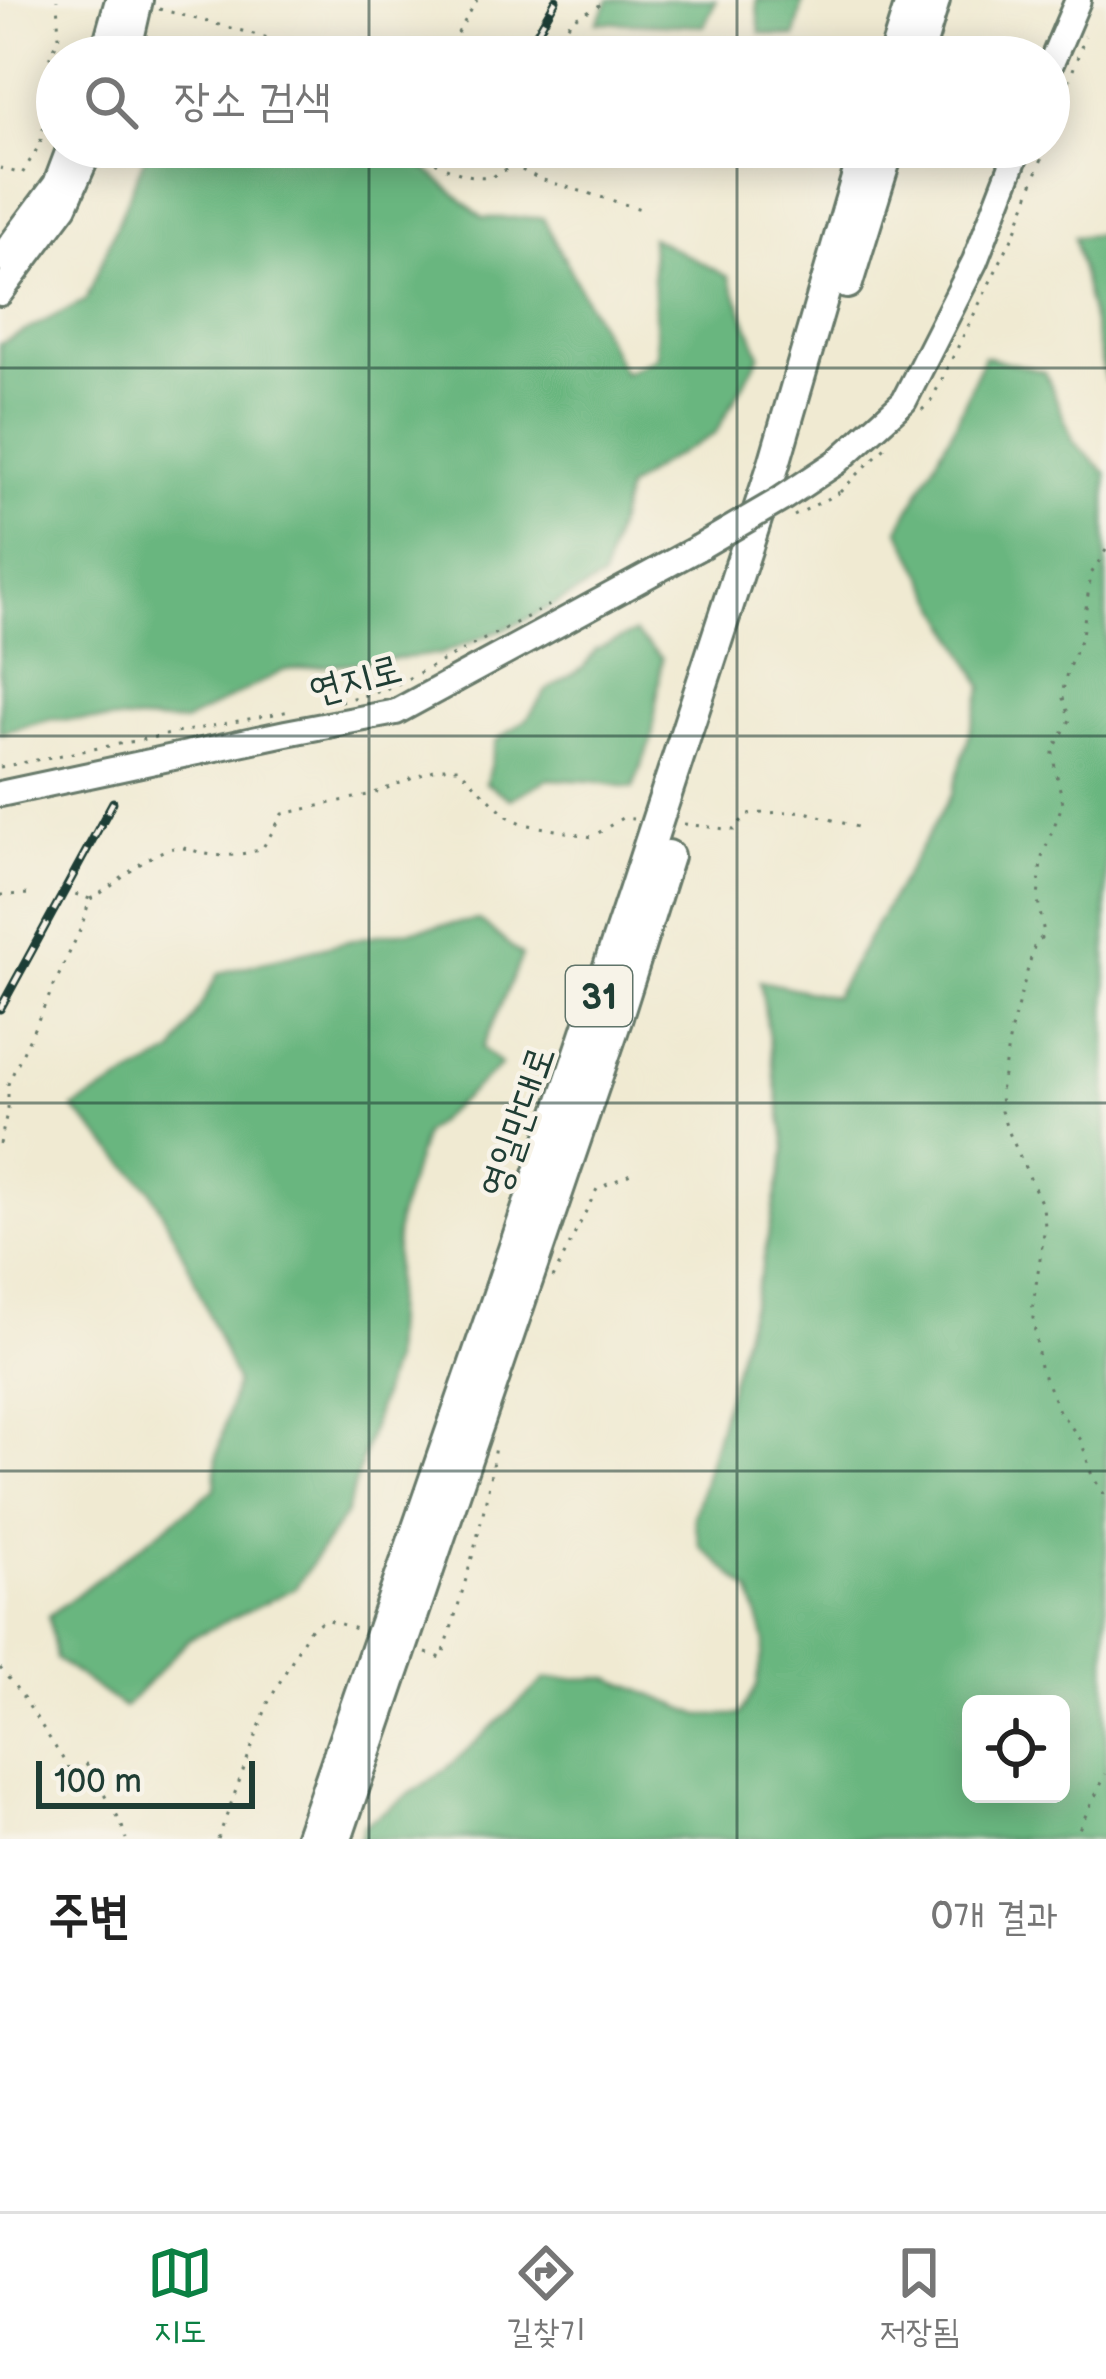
<!DOCTYPE html>
<html lang="ko">
<head>
<meta charset="utf-8">
<style>
  body { margin:0; font-family:"Balsamiq Sans","Poor Story",sans-serif; background:#f6f6f6; color:#222 }
  .controls { position:absolute; right:36px; bottom:36px; display:grid; overflow:hidden; border-radius:18px; box-shadow:0 6px 30px #0003 }
  .controls button { width:108px; height:108px; display:grid; place-items:center; padding:0; border:0; border-bottom:3px solid #e0e0e0; background:#fff; color:#222; font:60px sans-serif }
  .scale { position:absolute; left:36px; bottom:30px; width:219px; box-sizing:border-box; padding-left:12px; border:6px solid #1f3d34; border-top:0; font-size:33px; line-height:42px; white-space:nowrap; color:#1f3d34; -webkit-text-stroke:9px #f7f3e8; paint-order:stroke }
  .list { margin:0; padding:0; list-style:none }
  h2 { display:flex; justify-content:space-between; align-items:center; height:156px; margin:0; padding:0 48px; font-size:51px }
  h2 small { font-size:39px; font-weight:400; color:#767676 }
  .icon { flex:none; width:66px; height:66px; fill:none; stroke:currentColor; stroke-width:2; stroke-linecap:round; stroke-linejoin:round }
  .map { position:relative; flex:none; width:1106px; height:1839px; overflow:hidden }
  .search { position:absolute; background:#fff; box-shadow:0 6px 30px #0003; left:36px; right:36px; top:36px; height:132px; display:flex; align-items:center; gap:30px; box-sizing:border-box; padding:0 42px; border-radius:66px; color:#767676; font-size:45px }
  .sheet { height:372px; background:#fff }
  nav { display:flex; justify-content:space-around; align-items:center; box-sizing:border-box; height:168px; border-top:3px solid #e0e0e0; background:#fff; font-size:33px; color:#767676 }
  nav a { display:grid; justify-items:center; gap:6px }
  nav .on { color:#0b8043 }
  .map>svg:first-child { display:block }
</style>
</head>
<body>
<div class="map">
<svg width="1106" height="1839" viewBox="0 0 1106 1839">
  <rect width="100%" height="100%" fill="#f7f3e8"/>
  <filter id="ink" filterUnits="userSpaceOnUse"><feTurbulence type="fractalNoise" baseFrequency=".00833" numOctaves="2"/><feDisplacementMap in="SourceGraphic" scale="24" xChannelSelector="R" yChannelSelector="G"/><feConvolveMatrix kernelMatrix="1 2 1 2 8 2 1 2 1" color-interpolation-filters="sRGB"/></filter>
  <filter id="wash" filterUnits="userSpaceOnUse"><feTurbulence type="fractalNoise" baseFrequency=".004" numOctaves="4" result="noise"/><feDisplacementMap in="SourceGraphic" scale="48" xChannelSelector="R" yChannelSelector="G"/><feGaussianBlur stdDeviation="2.7" result="paint"/><feColorMatrix in="noise" values="0 0 0 0 0 0 0 0 0 0 0 0 0 0 0 0 0 1.4 0 .05"/><feComposite in="paint" operator="in"/></filter>
  <g filter="url(#wash)">
    <rect width="100%" height="100%" fill="#f0ead2"/>
    <g fill="#69b67f" stroke="#447a5a" stroke-width="3" fill-rule="evenodd">
      <path d="M609,0H716L704,26L597,22Z"/>
      <path d="M756,0H803L795,37L760,33Z"/>
      <path d="M149,147H400L483,218H543L624,373L657,357L651,237L729,277L760,355L715,434L662,463L627,488L602,579L524,621L440,654L285,670L184,722L52,719L0,733V344L86,300Z"/>
      <path d="M1106,234V383L1074,237Z"/>
      <path d="M984,356L1045,372L1074,442L1106,473V1839H360L364,1825L445,1770L545,1679L610,1678L700,1715H740L757,1685L765,1641L751,1592L700,1546L694,1517L762,1267L786,1148L760,981L834,997L952,794L983,687L899,529L957,421ZM971,1704H1061V1794H971Z"/>
      <path d="M634,633L662,658L652,738L633,788L592,781L548,779L510,799L486,783L496,741L528,718L546,691L584,667L596,650Z"/>
      <path d="M479,920L522,956L482,1048L501,1065L424,1133L397,1221L391,1363L346,1513L295,1588L189,1639L124,1708L56,1659L49,1616L215,1489L217,1455L236,1382L189,1266L151,1190L73,1108L174,1053L219,973L365,937Z"/>
    </g>
  </g>
  <g filter="url(#ink)">
    <g fill="none" stroke-linecap="round" stroke-linejoin="round">
      <g stroke="#687a6b" stroke-width="30">
        <g id="major">
          <path d="M102,57L118,0"/>
          <path d="M127,57L140,0"/>
          <path d="M1049,68L1078,0"/>
          <path d="M0,259L56,184L70,147"/>
          <path d="M0,293L65,206L91,147"/>
          <path d="M837,462L904,401L975,261L1019,147"/>
          <path d="M0,794L286,733L396,712L698,548"/>
        </g>
      </g>
      <g stroke="#687a6b" stroke-width="36">
        <g id="highway">
          <path d="M894,57L912,0"/>
          <path d="M917,57L934,0"/>
          <path d="M847,283L889,147"/>
          <path d="M310,1839L495,1306L634,892L774,464L866,147"/>
          <path d="M336,1839L616,1020L668,856"/>
        </g>
      </g>
      <g stroke="#687a6b" stroke-width="3" stroke-dasharray="3 9" stroke-linecap="butt">
        <path d="M159,9L314,50L328,57"/>
        <path d="M433,57L448,50L477,0"/>
        <path d="M551,57L571,20L602,4"/>
        <path d="M1049,138L1085,36"/>
        <path d="M417,147C432,166 477,185 500,173C512,167 522,155 532,147"/>
        <path d="M511,165L540,179L644,210"/>
        <path d="M0,168L22,174L40,144L43,130L50,56L59,38L57,0"/>
        <path d="M922,410L931,401L1017,228L1046,147"/>
        <path d="M840,492L890,442"/>
        <path d="M1106,550L1091,574L1082,635L1067,672L1062,695L1070,720L1053,750V758L1063,803L1041,860L1038,900L1044,934L1034,947L1011,1030L1000,1092L1001,1111L1006,1126L1043,1207L1045,1226L1032,1311L1040,1367L1059,1411L1081,1440L1092,1476L1106,1497"/>
        <path d="M340,701L386,690L554,603"/>
        <path d="M0,767L290,711"/>
        <path d="M684,824L734,830L747,814L802,811L857,827"/>
        <path d="M0,895L36,894"/>
        <path d="M90,899C119,885 138,859 169,849C183,845 193,851 206,854C225,858 244,854 262,849L283,814L372,794L439,768H458L507,816L524,824L592,837L622,818L633,819"/>
        <path d="M0,1144L8,1108V1084L81,928L90,899L69,892"/>
        <path d="M553,1278L597,1189L633,1173"/>
        <path d="M426,1653L442,1658C464,1587 486,1518 495,1445"/>
        <path d="M0,1668L21,1694L72,1773L86,1764L121,1823L126,1839"/>
        <path d="M218,1839L268,1703L309,1630L325,1619L356,1629"/>
        <path d="M1074,1839L1106,1774"/>
      </g>
      <use href="#major" stroke="#fff" stroke-width="24"/>
      <use href="#highway" stroke="#fff" stroke-width="30"/>
      <g stroke="#1f3d34" stroke-width="9">
        <g id="rail">
          <path d="M523,57L556,0"/>
          <path d="M0,1009L113,802"/>
        </g>
      </g>
      <use href="#rail" stroke="#f7f3e8" stroke-width="4.5" stroke-dasharray="14" stroke-linecap="butt"/>
      <g stroke="#687a6b" stroke-width="30" stroke-linecap="butt">
        <path id="major-bridge" d="M698,548L780,500L837,462"/>
      </g>
      <path stroke="#687a6b" stroke-width="3" stroke-dasharray="3 9" stroke-linecap="butt" d="M794,516L840,492"/>
      <use href="#major-bridge" stroke="#fff" stroke-width="24"/>
    </g>
  </g>
  <path fill="none" stroke="#1f3d34" stroke-width="3" stroke-opacity="0.55" d="M369,0V57M737,0V57M369,147V1839M737,147V1839M0,368H1106M0,736H1106M0,1103H1106M0,1471H1106"/>
  <g text-anchor="middle" stroke-width="9" stroke-linejoin="round" paint-order="stroke">
    <rect fill="#f7f3e8" stroke="#60746a" stroke-width="3" x="566" y="966" width="66" height="60" rx="9"/>
    <g font-size="36" font-weight="bold" fill="#1f3d34">
      <text x="599" y="1009">31</text>
    </g>
    <g font-size="39" fill="#1f3d34" stroke="#f7f3e8">
      <text transform="translate(355 678) rotate(-15)" y="14">연지로</text>
      <text transform="translate(516 1121) rotate(-71)" y="14">영일만대로</text>
    </g>
  </g>
</svg>
<div class="controls">
<button><svg class="icon" aria-label="locate" viewBox="0 0 24 24"><circle cx="12" cy="12" r="6"/><path d="M12 2v4M12 18v4M2 12h4M18 12h4"/></svg></button>
</div>
<div class="scale">100 m</div>
<div class="search"><svg class="icon" aria-label="search" viewBox="0 0 24 24"><circle cx="10" cy="10" r="6"/><path d="M15 15l6 6"/></svg>장소 검색</div>
</div>
<section class="sheet">
<h2>주변<small>0개 결과</small></h2>
<ul class="list">
</ul>
</section>
<nav>
<a class="on"><svg class="icon" aria-label="map" viewBox="0 0 24 24"><path d="M3 6l6-2 6 2 6-2v14l-6 2-6-2-6 2zM9 4v14M15 6v14"/></svg>지도</a>
<a><svg class="icon" aria-label="directions" viewBox="0 0 24 24"><path d="M12 3l9 9-9 9-9-9zM9 14v-3h6M13 9l2 2-2 2"/></svg>길찾기</a>
<a><svg class="icon" aria-label="saved" viewBox="0 0 24 24"><path d="M7 4h10v16l-5-4-5 4z"/></svg>저장됨</a>
</nav>
</body>
</html>
